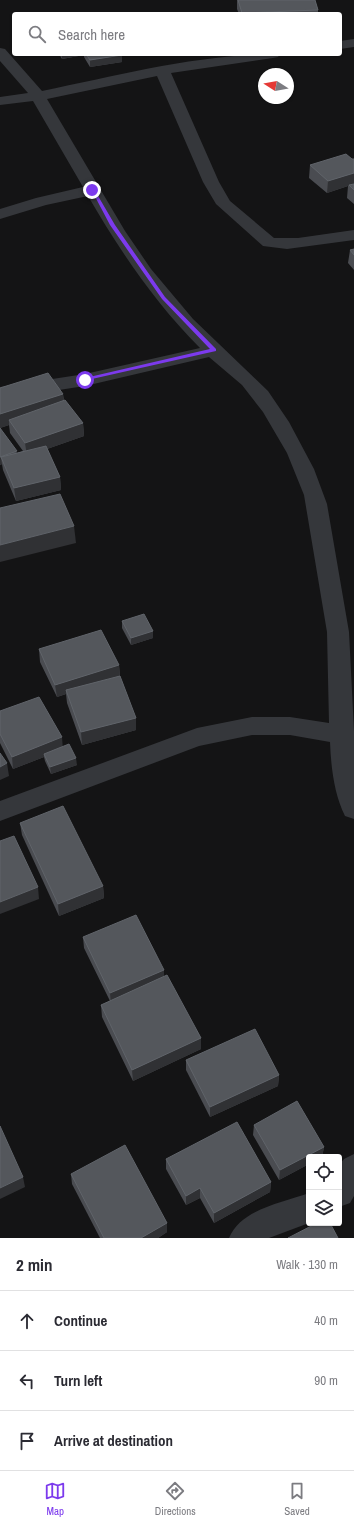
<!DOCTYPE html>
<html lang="en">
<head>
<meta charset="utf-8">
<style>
  body { margin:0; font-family:"Archivo Narrow",sans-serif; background:#f2f2f3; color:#2b2b33 }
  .controls { position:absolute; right:12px; bottom:12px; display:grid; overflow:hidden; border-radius:4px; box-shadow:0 1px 3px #0004 }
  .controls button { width:36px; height:36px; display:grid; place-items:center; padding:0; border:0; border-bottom:1px solid #e1e1e2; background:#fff; color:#2b2b33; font:20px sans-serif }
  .compass { position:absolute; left:258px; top:68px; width:36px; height:36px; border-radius:50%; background:#fff; box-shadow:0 1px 3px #0004; rotate:281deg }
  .stop { position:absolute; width:12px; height:12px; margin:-9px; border:3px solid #7c3aed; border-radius:50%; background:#fff }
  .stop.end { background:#7c3aed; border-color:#fff; box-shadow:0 1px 4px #0008 }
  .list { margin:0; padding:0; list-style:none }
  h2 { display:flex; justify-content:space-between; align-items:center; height:52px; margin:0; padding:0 16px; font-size:17px }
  h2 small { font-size:13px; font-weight:400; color:#7c7c81 }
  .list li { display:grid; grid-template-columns:26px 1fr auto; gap:12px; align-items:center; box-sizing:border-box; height:60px; padding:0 16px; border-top:1px solid #e1e1e2 }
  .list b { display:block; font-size:15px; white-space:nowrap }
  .list em { font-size:13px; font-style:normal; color:#7c7c81 }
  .icon { flex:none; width:22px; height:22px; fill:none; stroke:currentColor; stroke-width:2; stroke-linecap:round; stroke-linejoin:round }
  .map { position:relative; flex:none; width:354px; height:1238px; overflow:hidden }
  .search { position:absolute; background:#fff; box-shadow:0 1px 3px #0004; left:12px; right:12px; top:12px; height:44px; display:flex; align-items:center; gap:10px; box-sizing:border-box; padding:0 14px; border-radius:4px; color:#7c7c81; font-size:15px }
  .sheet { height:232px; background:#fff }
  nav { display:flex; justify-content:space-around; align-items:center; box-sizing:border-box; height:56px; border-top:1px solid #e1e1e2; background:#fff; font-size:11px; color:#7c7c81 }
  nav a { display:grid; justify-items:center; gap:2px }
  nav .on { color:#7c3aed }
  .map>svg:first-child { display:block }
</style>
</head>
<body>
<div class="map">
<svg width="354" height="1238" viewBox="0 0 354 1238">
  <rect width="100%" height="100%" fill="#141415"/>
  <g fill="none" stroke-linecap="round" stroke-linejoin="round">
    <g fill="#35373b" fill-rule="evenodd">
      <path d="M354,39V47L340,49V41Z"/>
      <path d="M0,48L5,49L42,91C121,75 199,54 280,54L278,57L273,58L171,73L219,182L230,201L274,238H298L354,230V240L287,249L263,246L216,204L203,182L157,76L47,99L125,231L151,269L193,319L268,391L289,422L314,469L327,504L349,632L354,731V819L345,816C334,794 331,767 330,742L290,735H252L199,746L0,821V801L197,728L252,717H290L329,723L327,632L304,495L287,453L263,412L242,385L209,357L85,386L0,399V387L85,374L200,348C155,303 120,251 88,196L46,205L0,219V209L36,198L83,187L33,101L0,105V97L28,93L0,61Z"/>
      <path d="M354,1154V1196L350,1203L339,1207V1165L344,1159Z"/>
      <path d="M309,1193V1223L269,1238H229C241,1209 282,1203 309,1193Z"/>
    </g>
  </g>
  <g fill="#4a4c51">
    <path d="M237,0H315L318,10V14H239L237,9Z"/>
    <path d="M59,54H121L122,62L90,67L84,57V55L62,59Z"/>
    <path d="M352,159H354V204L347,198L348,186L327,193L309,178L310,165Z"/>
    <path d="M354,249V270L348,263L350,250Z"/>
    <path d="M0,388L63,394L64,401L83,423L84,436L47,449L60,477L61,490L16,501L3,470L2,464L0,465V428L17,453L23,451L10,433L9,425L0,428Z"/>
    <path d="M122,621L153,631V638L131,645L122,628Z"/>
    <path d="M39,649L119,665L120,676L136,730L82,745L67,703L66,694L57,697L40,662Z"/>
    <path d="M0,711L63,747L77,765L51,774L45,761L44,757L13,769L0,743Z"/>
    <path d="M20,823L103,886L104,898L59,916L22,835Z"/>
    <path d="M83,937L164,970V977L201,1038V1049L133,1081L102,1017L101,1005L110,1001L84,948Z"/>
    <path d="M186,1060L279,1075L278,1086L210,1117L186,1070Z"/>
    <path d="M254,1125L324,1147L322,1157H309V1164L279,1180L253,1135Z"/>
    <path d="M166,1159L271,1182L270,1192L214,1223L200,1198L186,1205L166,1169Z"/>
    <path d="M71,1174L167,1223V1232L158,1238H100L72,1184Z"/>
  </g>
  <g fill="#303134">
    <path d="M62,54H84V55L62,59Z"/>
    <path d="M122,55V62L90,67V60Z"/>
    <path d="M354,173V185H349L348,186L327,193L328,181Z"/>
    <path d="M63,394L64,407L9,420V425L0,428V414Z"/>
    <path d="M83,423L84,436L27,456L25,443Z"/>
    <path d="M0,457H1L2,464L0,465Z"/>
    <path d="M60,477L61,490L16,501L14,488Z"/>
    <path d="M74,526L76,543L0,562V545Z"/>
    <path d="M153,631V638L131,645V638Z"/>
    <path d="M119,665L120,677L66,690V694L57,697L55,685Z"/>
    <path d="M136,718V730L82,745L81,732Z"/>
    <path d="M62,737L63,750L44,754V757L13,769L12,757Z"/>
    <path d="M76,758L77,765L51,774L50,767Z"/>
    <path d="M7,763L9,776L0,780V767Z"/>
    <path d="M103,886L104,898L59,916L58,904Z"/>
    <path d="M38,887L39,899L0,914V902Z"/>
    <path d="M164,970V981L111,1004L110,993Z"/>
    <path d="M201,1038V1049L133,1081L132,1070Z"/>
    <path d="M279,1075L278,1086L210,1117V1107Z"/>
    <path d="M324,1147L322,1157H309V1164L279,1180L280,1170Z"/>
    <path d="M23,1177L25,1187L0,1199V1188Z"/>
    <path d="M271,1182L270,1192L214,1223V1213Z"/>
    <path d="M200,1188V1198L186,1205V1196Z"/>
    <path d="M167,1223V1232L158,1238H141Z"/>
  </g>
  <g fill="#54575c" stroke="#60646a">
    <path d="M238,0H315L318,10L242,13Z"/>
    <path d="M86,54H121L122,55L90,60Z"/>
    <path d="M346,154L352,159H354V173L328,181L310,165Z"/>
    <path d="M354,184V190L349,185Z"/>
    <path d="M354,249V255L350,250Z"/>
    <path d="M48,373L63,394L0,414V388Z"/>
    <path d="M65,400L83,423L25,443L9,420Z"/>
    <path d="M0,428L17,451L0,457Z"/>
    <path d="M46,446L60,477L14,488L1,457Z"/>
    <path d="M60,494L74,526L0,545V508Z"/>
    <path d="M144,614L153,631L131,638L122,621Z"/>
    <path d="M101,630L119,665L55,685L39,649Z"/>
    <path d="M120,676L136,718L81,732L66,690Z"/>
    <path d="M39,697L62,737L12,757L0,734V711Z"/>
    <path d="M69,744L76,758L50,767L44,754Z"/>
    <path d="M0,753L7,763L0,767Z"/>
    <path d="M63,806L103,886L58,904L20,823Z"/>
    <path d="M14,836L38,887L0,902V841Z"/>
    <path d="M136,915L164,970L110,993L83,937Z"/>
    <path d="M167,975L201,1038L132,1070L101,1005Z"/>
    <path d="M255,1029L279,1075L210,1107L186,1060Z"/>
    <path d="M297,1101L324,1147L280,1170L254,1125Z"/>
    <path d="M237,1122L271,1182L214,1213L200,1188L186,1196L166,1159Z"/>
    <path d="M0,1126L23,1177L0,1188Z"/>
    <path d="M125,1145L167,1223L141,1238H104L71,1174Z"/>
    <path d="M317,1223H330L338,1238H288Z"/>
  </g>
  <path fill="#7c3aed" d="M91,189H94L115,225L165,297L216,349V351L83,381L85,378L210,349L162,299L110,225Z"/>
</svg>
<div class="controls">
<button><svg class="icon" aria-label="locate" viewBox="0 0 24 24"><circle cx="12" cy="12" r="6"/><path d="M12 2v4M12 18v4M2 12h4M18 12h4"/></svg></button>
<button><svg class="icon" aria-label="layers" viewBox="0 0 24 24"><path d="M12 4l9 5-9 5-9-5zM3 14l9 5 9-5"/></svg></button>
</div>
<svg class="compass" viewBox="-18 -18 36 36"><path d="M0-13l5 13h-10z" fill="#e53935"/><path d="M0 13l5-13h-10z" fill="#7c7c81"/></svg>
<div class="stop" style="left:85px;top:380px"></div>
<div class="stop end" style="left:92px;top:190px"></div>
<div class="search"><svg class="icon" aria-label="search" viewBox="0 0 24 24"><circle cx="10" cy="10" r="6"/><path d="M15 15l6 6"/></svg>Search here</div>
</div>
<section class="sheet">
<h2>2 min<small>Walk · 130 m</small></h2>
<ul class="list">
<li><svg class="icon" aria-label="ahead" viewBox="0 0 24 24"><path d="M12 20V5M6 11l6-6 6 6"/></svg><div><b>Continue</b></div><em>40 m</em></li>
<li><svg class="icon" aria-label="left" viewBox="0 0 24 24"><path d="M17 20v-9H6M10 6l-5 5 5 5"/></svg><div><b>Turn left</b></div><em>90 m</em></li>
<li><svg class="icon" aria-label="arrive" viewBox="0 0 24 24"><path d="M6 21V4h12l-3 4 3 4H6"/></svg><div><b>Arrive at destination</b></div></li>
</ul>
</section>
<nav>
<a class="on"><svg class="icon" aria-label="map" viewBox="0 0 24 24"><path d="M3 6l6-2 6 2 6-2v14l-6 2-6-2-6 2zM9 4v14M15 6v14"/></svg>Map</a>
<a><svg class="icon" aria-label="directions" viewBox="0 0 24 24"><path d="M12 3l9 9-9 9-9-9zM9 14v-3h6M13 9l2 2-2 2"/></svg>Directions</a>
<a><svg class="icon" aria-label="saved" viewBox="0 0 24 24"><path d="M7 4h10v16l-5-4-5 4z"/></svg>Saved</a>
</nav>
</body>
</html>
